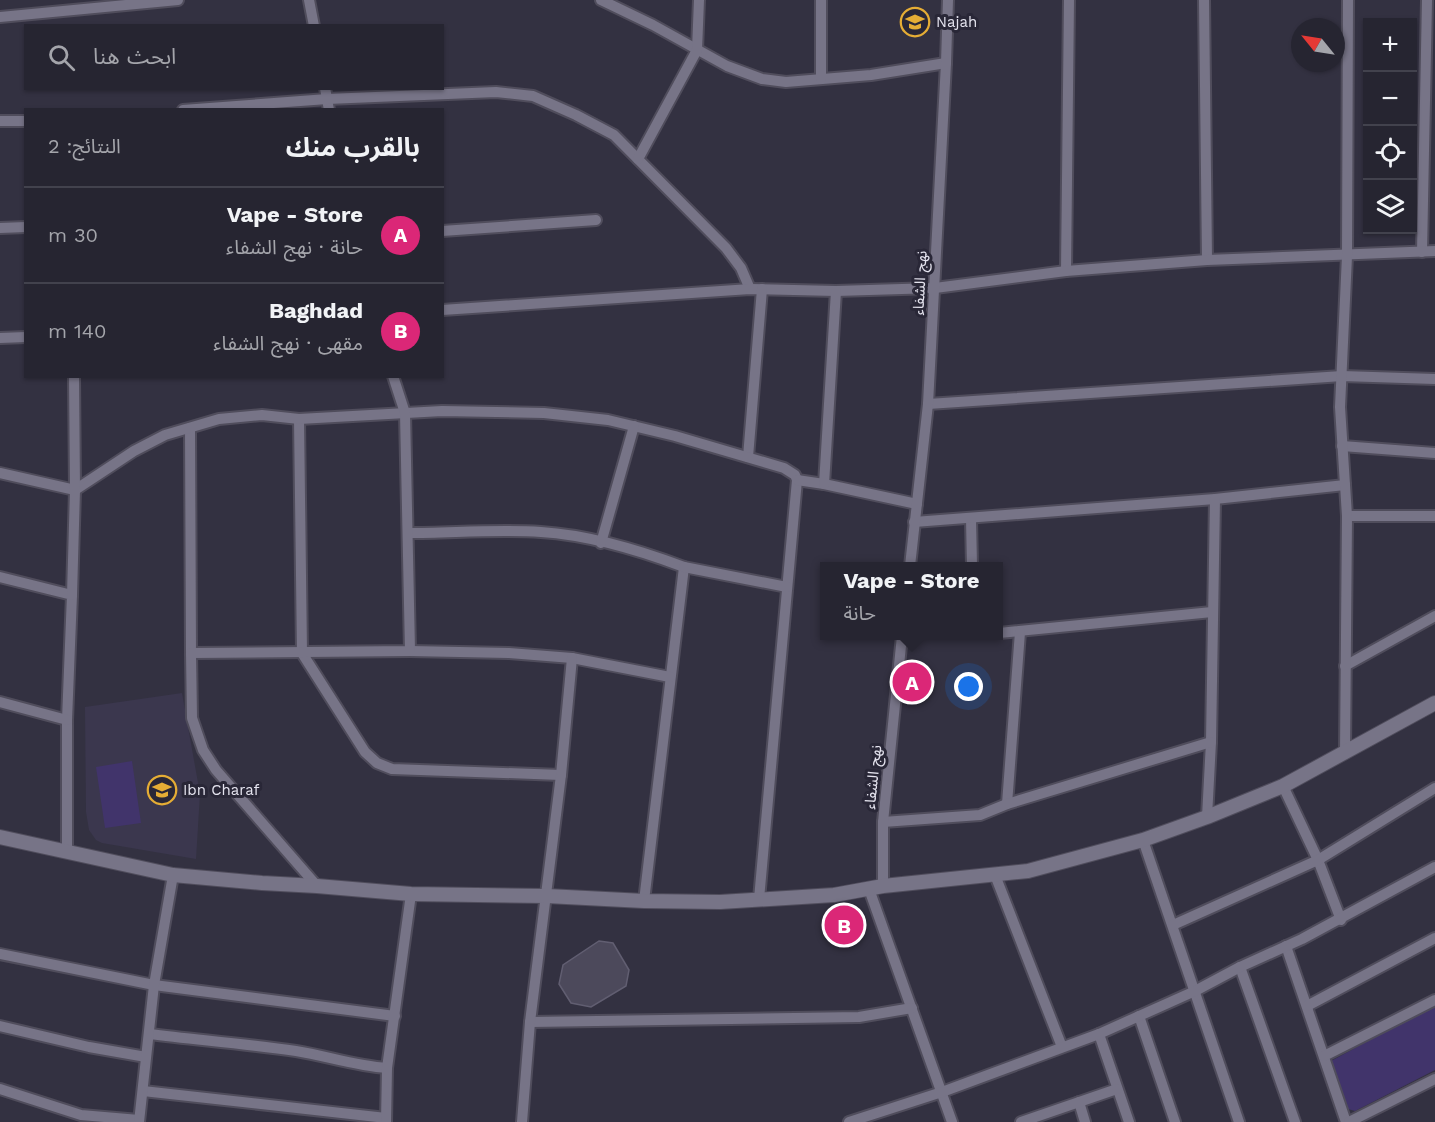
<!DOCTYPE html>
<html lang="ar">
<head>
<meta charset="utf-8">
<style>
  body { margin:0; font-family:"Work Sans","Noto Sans Arabic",sans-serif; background:#32313d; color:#f1f3f6; direction:rtl }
  .controls { position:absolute; right:18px; top:18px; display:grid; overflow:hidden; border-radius:0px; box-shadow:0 2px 4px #0004 }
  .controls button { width:54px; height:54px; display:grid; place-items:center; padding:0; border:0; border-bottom:2px solid #42424d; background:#262531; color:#f1f3f6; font:30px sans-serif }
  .compass { position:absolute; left:1291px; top:18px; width:54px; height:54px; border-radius:50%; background:#262531; box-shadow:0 2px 4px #0004; rotate:300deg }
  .you { position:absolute; left:969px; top:687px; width:21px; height:21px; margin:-15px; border:4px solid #fff; border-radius:50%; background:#1a73e8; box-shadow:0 0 0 9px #1a73e833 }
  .badge { display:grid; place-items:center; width:39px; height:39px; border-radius:50%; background:#db2777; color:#fff; font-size:20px; font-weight:700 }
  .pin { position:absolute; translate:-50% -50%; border:3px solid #fff; box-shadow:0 2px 6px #0006 }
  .popup { position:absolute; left:820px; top:562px; width:183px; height:78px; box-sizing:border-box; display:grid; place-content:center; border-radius:0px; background:#262531; filter:drop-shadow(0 2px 4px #0005); font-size:20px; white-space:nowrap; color:#a4a5ab }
  .popup b { font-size:22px; color:#f1f3f6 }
  .popup::after { content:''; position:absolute; left:50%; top:100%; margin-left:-12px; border:12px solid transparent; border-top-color:#262531 }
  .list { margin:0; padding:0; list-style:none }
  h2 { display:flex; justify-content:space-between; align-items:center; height:78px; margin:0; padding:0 24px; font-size:26px }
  h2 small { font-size:20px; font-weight:400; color:#a4a5ab }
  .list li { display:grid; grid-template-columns:39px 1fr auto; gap:18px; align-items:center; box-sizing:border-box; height:96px; padding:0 24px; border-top:2px solid #42424d }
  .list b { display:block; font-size:22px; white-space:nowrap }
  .list p { margin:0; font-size:20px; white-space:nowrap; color:#a4a5ab }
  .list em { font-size:20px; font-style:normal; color:#a4a5ab }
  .icon { flex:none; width:33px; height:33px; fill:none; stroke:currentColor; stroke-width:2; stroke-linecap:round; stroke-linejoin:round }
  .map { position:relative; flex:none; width:1435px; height:1122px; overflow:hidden; direction:ltr }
  .search { position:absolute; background:#262531; box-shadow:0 2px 4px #0004; left:24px; top:24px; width:420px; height:66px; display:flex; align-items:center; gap:15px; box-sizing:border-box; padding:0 21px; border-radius:0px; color:#a4a5ab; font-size:22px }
  .panel { position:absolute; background:#262531; box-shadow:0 2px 4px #0004; left:24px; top:108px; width:420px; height:270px; border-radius:0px; direction:rtl }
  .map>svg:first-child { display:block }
</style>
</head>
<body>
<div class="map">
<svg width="1435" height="1122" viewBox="0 0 1435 1122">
  <rect width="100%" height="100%" fill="#333141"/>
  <path fill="#3b374e" d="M182,693L200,794L196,859L102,843L96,840L89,830L86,812L85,707Z"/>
  <g fill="#41346b">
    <path d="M132,761L141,823L105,828L96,767Z"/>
    <path d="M1435,1005V1070L1355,1111L1348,1109L1331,1061Z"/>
  </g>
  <path fill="#4c495b" stroke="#615e71" stroke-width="1.5" d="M599,941L613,943L629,970L626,986L591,1007L571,1003L559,984L563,965Z"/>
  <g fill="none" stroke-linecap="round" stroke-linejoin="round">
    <g stroke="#504d5c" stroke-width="14">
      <g id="minor">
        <path d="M309,0L314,26"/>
        <path d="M601,0L653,25L727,66L762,79L786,82L871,75L946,63"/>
        <path d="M1204,0L1207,260"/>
        <path d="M0,17L178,0"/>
        <path d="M821,79V0"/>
        <path d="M325,88L329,110"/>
        <path d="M183,110L327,99L496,92L533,96L576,115L614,135L726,248L741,268L750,289"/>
        <path d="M0,121H26"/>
        <path d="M638,159L697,50L699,0"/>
        <path d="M0,228L26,227"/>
        <path d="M442,231L596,220"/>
        <path d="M1422,252L1427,0"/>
        <path d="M1066,271L1069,0"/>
        <path d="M442,310L750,289L836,291L935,288L1066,271L1207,260L1435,251"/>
        <path d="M0,338L26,337"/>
        <path d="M928,404L1342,376L1435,379"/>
        <path d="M299,419L302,653L365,752L377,763L392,769L561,775"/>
        <path d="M190,428L191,653"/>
        <path d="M1342,446L1435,453"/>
        <path d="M748,457L762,289"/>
        <path d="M0,473L75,490L134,451L165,435L219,419L262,415L299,419L442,411L544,413L608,420L675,436L784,468L795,475L797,480L759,899"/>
        <path d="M797,480L824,484L917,504"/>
        <path d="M824,484L836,291"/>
        <path d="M1347,516H1435"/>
        <path d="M971,519L972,566"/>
        <path d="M914,522L1215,499L1345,485"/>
        <path d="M408,533C451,533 499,529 541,532C589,535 639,550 684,567L644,901"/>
        <path d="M601,543L634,426"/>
        <path d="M910,566L928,404L946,63L948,0"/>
        <path d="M684,567L787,587"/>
        <path d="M0,577L72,595L67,720V851"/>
        <path d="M72,595L75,490L74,376"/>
        <path d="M999,633L1212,612"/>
        <path d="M410,651L509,653L572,658L670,677"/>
        <path d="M1345,666L1435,616"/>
        <path d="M0,702L67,720"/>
        <path d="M1345,753L1347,516L1340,407L1347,256L1348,0"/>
        <path d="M1283,786L1318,860L1341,920"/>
        <path d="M1007,804L1020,632"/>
        <path d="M1207,817L1211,742L1215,499"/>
        <path d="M883,822L980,815L1007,804L1211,742"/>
        <path d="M1143,840L1239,1122"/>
        <path d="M995,875L1062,1047"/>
        <path d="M317,886L216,770L203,750L192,718L191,653L410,651L405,413L393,376"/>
        <path d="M883,886V822L902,636"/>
        <path d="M869,889L952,1122"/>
        <path d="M1173,925L1318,860L1435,788"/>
        <path d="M1286,946L1346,1122"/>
        <path d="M0,954L154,985L395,1016"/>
        <path d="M1240,967L1295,1122"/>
        <path d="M1307,1006L1435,938"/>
        <path d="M1139,1016L1175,1122"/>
        <path d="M530,1022L859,1017L912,1008"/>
        <path d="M0,1026L89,1047L146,1057"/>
        <path d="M149,1034C198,1040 248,1044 296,1051C327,1056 356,1066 387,1068"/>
        <path d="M1099,1034L1129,1122"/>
        <path d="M1324,1056L1435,1000"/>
        <path d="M0,1089L81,1115L139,1120"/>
        <path d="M143,1091L386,1118"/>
        <path d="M1079,1102L1085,1122"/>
        <path d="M139,1122L154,985L173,875"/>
        <path d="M386,1122L387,1068L411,894"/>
        <path d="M522,1122L530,1022L561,775L572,658"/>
        <path d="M849,1122L942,1092L1099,1034L1195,991L1240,967L1302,939L1435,867"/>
        <path d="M1021,1122L1117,1089"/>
        <path d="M1349,1122L1435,1079"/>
      </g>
    </g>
    <g stroke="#504d5c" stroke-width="16">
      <path id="tertiary" d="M0,837L173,875L262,883L317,886L411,894L547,896L644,901L720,902L834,895L883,886L1028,871L1143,840L1207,817L1283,786L1435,703"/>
    </g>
    <use href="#minor" stroke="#777487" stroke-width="10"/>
    <use href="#tertiary" stroke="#777487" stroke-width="14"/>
  </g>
  <defs>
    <g id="school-ring" transform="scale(1.5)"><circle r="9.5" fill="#292737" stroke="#e5ad35" stroke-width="1.5"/><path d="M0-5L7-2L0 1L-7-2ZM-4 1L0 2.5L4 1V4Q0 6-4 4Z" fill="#e5ad35"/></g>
  </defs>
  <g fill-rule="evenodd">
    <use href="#school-ring" x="915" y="22"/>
    <use href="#school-ring" x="162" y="790"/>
  </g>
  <g text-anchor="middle" stroke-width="6" stroke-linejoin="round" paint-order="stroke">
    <g font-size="15" fill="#e5e4ef" stroke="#292737" text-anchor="start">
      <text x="936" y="27">Najah</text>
      <text x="183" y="795">Ibn Charaf</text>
    </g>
    <g font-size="15" fill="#e5e4ef" stroke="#292737">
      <text transform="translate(920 283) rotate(-87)" y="5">نهج الشفاء</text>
      <text transform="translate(873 777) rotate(-84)" y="5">نهج الشفاء</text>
    </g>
  </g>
</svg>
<div class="controls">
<button>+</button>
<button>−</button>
<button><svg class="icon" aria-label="locate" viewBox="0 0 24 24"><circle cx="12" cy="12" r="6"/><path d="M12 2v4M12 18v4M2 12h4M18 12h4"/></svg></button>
<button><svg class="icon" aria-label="layers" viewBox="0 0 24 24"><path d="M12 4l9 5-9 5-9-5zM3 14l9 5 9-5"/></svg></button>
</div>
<svg class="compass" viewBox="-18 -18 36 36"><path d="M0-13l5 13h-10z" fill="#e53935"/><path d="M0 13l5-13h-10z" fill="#a4a5ab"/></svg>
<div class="you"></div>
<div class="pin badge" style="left:912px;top:682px">A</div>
<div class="popup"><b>Vape - Store</b>حانة</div>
<div class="pin badge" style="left:844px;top:925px">B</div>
<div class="search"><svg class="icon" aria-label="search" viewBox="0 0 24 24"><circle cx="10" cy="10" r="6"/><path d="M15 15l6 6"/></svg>ابحث هنا</div>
<section class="panel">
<h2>بالقرب منك<small>النتائج: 2</small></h2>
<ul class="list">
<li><span class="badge">A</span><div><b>Vape - Store</b><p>حانة · نهج الشفاء</p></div><em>30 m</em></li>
<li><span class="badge">B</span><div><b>Baghdad</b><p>مقهى · نهج الشفاء</p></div><em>140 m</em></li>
</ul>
</section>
</div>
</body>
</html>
